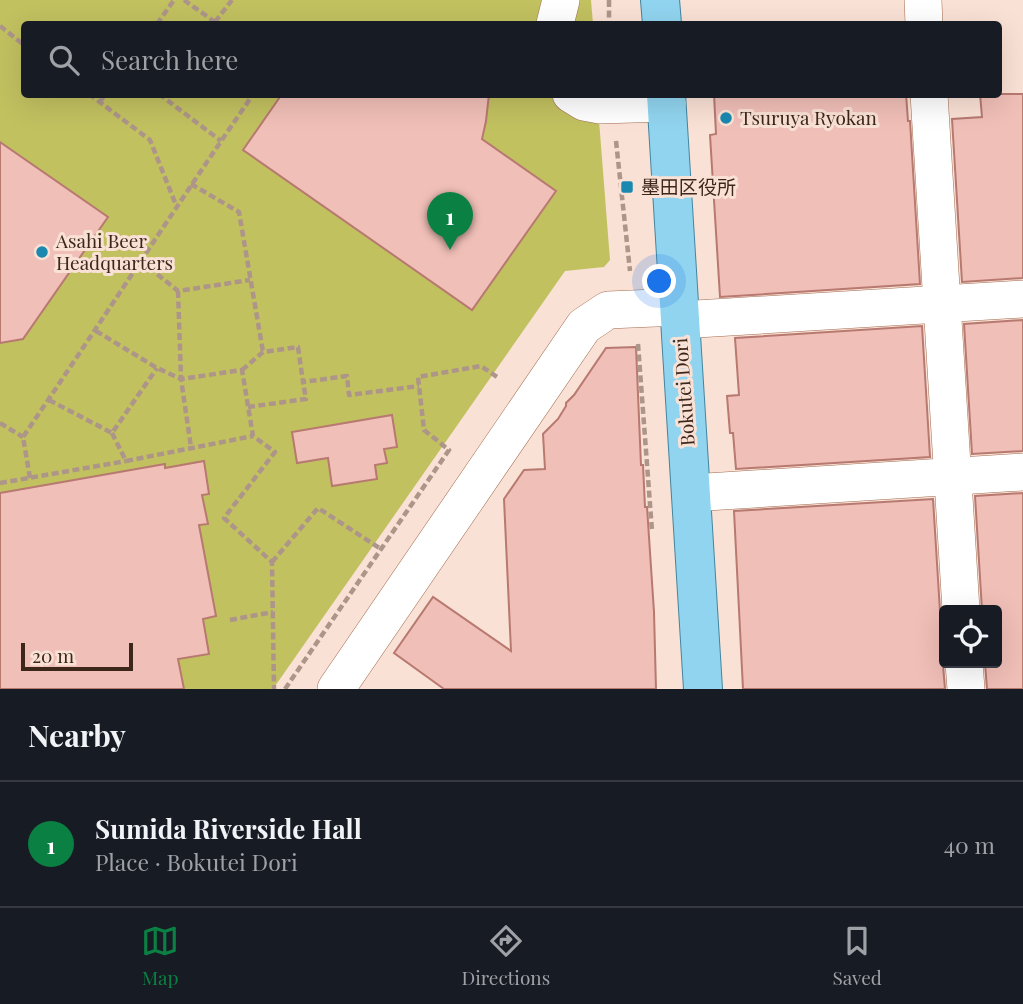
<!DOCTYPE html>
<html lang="en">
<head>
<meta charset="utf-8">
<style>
  body { margin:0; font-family:"Playfair Display","Noto Sans JP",serif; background:#20242c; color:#f1f3f6 }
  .controls { position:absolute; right:21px; bottom:21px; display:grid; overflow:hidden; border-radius:7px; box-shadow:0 7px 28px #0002 }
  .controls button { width:63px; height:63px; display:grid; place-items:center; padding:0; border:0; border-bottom:2px solid #363941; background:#171b24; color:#f1f3f6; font:35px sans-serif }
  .scale { position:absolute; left:21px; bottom:18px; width:112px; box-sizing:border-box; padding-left:7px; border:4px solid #3d271b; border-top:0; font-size:19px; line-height:24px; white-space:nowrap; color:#3d271b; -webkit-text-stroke:5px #fae1d5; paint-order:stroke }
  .you { position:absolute; left:660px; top:282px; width:24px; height:24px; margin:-18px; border:5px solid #fff; border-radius:50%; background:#1a73e8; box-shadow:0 0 0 10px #1a73e833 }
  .badge { display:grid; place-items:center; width:46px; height:46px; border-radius:50%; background:#0b8043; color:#fff; font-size:23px; font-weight:700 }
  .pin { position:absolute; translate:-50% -58px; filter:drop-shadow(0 2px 4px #0008) }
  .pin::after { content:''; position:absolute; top:37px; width:24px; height:21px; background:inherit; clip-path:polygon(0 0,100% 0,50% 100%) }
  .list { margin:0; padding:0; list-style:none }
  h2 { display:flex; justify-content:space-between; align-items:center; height:91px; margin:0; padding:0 28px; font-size:30px }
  h2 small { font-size:23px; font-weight:400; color:#9ea1a6 }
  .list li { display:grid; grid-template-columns:46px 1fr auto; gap:21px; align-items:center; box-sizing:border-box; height:126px; padding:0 28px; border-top:2px solid #363941 }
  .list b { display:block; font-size:26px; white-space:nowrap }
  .list p { margin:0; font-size:23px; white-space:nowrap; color:#9ea1a6 }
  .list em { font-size:23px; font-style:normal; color:#9ea1a6 }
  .icon { flex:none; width:38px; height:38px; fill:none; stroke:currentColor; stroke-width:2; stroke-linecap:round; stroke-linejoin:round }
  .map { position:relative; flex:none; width:1023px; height:689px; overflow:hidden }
  .search { position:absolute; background:#171b24; box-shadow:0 7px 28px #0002; left:21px; right:21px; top:21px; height:77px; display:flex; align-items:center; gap:18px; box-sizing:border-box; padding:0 24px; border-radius:7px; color:#9ea1a6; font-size:26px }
  .sheet { height:217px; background:#171b24 }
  nav { display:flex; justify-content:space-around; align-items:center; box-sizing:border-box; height:98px; border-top:2px solid #363941; background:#171b24; font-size:19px; color:#9ea1a6 }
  nav a { display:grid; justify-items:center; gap:4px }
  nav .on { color:#0b8043 }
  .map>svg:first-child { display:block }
</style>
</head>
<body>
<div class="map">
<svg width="1023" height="689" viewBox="0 0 1023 689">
  <rect width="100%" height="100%" fill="#fae1d5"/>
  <path fill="#c2c160" d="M0,0H591L593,24H24V94L597,95L610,260L604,267L565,271L273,689H0Z"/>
  <g fill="#f0bfb7" stroke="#b77970" stroke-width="2">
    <path d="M282,94H489L486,121L482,139L556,191L472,310L243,150Z"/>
    <path d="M714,94H906L908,121H910L920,284L720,297L710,135L716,134Z"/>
    <path d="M980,94H1023V278L962,282L952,119L982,117Z"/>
    <path d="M0,142L108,217L23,339L0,343Z"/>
    <path d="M1023,320V451L972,454L964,324Z"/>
    <path d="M922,326L930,457L736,469L733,433H730L727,396L739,395L735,338Z"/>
    <path d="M636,347L641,465H643L645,507H647L654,612L656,689H444L394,653L433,597L511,651L504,499L524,470L545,469L543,434L558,419L566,406V403L574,395L606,348Z"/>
    <path d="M392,415L397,447L384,449L387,463L375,465L377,479L332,486L328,458L297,463L292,432Z"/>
    <path d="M204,461L209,494L202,495L208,524L199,525L216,616L203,619L209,654L178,659L184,689H0V493L165,464V468Z"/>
    <path d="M1023,493V689H987L985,663H997V610H982L975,496Z"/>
    <path d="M933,499L940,611L944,622L943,665L945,689H743L734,511Z"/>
  </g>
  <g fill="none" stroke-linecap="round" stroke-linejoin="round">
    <g stroke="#a36d51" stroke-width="38">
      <g id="minor">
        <path d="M923,0L924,24"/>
        <path d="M555,24L561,0"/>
        <path d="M571,94L584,102L600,105L667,103"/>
        <path d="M929,94L961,610"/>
        <path d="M680,320L1023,299"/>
        <path d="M691,493L1023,472"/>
        <path d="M964,663L966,689"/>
        <path d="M336,689L584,326L608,310L679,307"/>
      </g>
    </g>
    <g stroke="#44859e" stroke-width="40">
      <g id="major">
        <path d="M660,0L662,24"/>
        <path d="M666,94L703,689"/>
      </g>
    </g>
    <g stroke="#ad9589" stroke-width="4.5" stroke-dasharray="7 3.5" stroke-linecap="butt">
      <path d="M184,0L215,22L214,24"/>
      <path d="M609,0V24"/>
      <path d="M215,22L232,0"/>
      <path d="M157,24L174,0"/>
      <path d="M0,26L24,45"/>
      <path d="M89,94L150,140L176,205"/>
      <path d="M159,94L221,141"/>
      <path d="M100,102L105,94"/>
      <path d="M616,141L630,271"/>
      <path d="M191,184L239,212L263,352"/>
      <path d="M141,261L178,291L250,280"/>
      <path d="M178,291L181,379L191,447"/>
      <path d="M96,331L157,368L181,379L242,370L253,436L275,452L224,518L272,562L274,689"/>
      <path d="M638,344L652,531"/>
      <path d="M242,370L263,352L298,347L303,382L347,376L349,395L419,386"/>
      <path d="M49,400L112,433L157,368"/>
      <path d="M248,407L306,399L303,382"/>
      <path d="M0,423L23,437"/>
      <path d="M112,433L126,461L253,436"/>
      <path d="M30,478L23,437C100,324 174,209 252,96L250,94"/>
      <path d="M0,483L126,461"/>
      <path d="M272,562L318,508L381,549"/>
      <path d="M230,620L273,612"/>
      <path d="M285,689L449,450L424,430L418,377L481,366L497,377"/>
    </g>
    <use href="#minor" stroke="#fff" stroke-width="37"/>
    <use href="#major" stroke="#91d4ef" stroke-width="38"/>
  </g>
  <g fill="#1b88af" stroke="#fae1d5" stroke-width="2.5">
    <circle cx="726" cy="118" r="7"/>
    <rect x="620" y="180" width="14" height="14" rx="3.5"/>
    <circle cx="42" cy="252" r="7"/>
  </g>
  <g text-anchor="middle" stroke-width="6" stroke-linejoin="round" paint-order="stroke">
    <g font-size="19" fill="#3d271b" stroke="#fae1d5" text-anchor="start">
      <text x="740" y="125">Tsuruya Ryokan</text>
      <text x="641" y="194">墨田区役所</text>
      <text x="56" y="248">Asahi Beer<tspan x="56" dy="22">Headquarters</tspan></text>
    </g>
    <g font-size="19" fill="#3d271b" stroke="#fae1d5">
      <text transform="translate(684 392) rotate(-94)" y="7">Bokutei Dori</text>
    </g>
  </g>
</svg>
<div class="controls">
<button><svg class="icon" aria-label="locate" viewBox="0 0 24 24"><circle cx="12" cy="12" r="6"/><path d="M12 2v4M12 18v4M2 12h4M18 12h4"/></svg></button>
</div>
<div class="scale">20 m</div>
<div class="you"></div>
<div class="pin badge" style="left:450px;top:250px">1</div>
<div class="search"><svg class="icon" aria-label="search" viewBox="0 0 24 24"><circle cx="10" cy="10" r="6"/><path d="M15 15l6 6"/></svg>Search here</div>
</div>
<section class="sheet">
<h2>Nearby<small></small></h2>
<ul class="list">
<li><span class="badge">1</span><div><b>Sumida Riverside Hall</b><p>Place · Bokutei Dori</p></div><em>40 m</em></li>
</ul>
</section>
<nav>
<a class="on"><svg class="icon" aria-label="map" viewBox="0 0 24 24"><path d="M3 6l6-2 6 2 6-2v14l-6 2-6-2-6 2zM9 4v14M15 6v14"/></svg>Map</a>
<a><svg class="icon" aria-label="directions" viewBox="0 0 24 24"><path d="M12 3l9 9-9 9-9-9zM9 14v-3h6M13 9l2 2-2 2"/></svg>Directions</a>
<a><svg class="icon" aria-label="saved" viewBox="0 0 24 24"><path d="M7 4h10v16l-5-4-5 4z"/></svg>Saved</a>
</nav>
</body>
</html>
